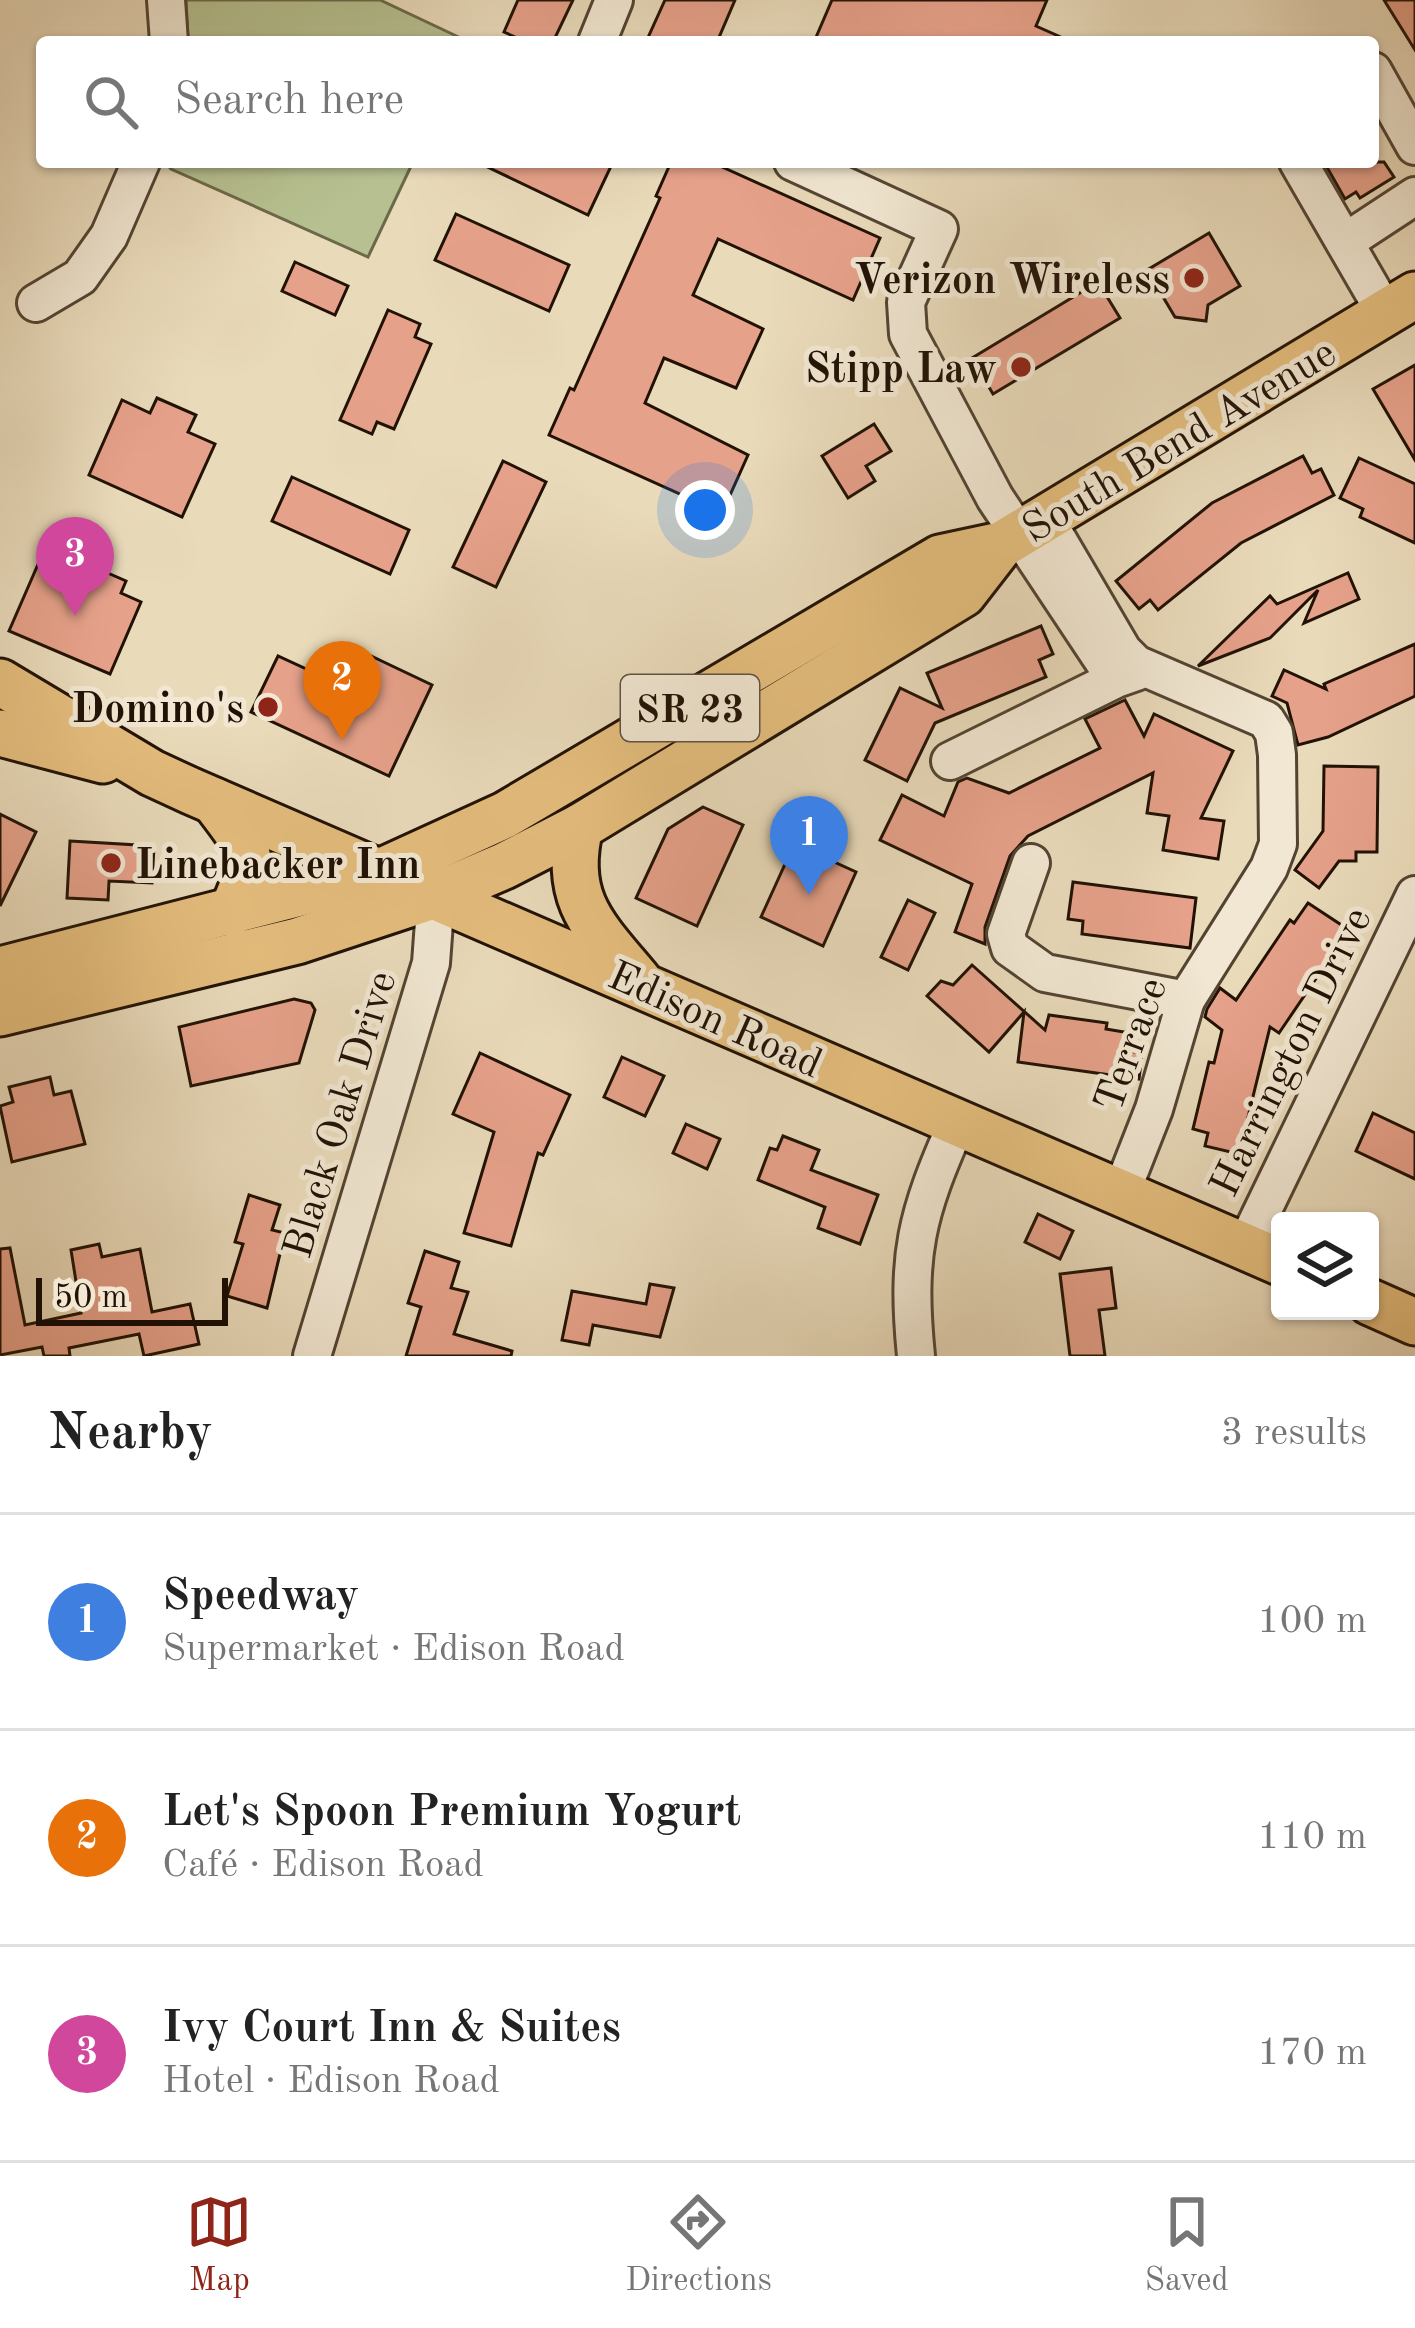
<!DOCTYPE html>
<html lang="en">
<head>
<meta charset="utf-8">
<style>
  body { margin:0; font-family:"Old Standard TT",serif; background:#f6f6f6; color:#222 }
  .controls { position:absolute; right:36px; bottom:36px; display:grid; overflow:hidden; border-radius:12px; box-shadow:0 3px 9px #0004 }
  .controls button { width:108px; height:108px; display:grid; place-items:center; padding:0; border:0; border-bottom:3px solid #e0e0e0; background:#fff; color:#222; font:60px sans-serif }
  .scale { position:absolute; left:36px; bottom:30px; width:192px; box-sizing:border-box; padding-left:12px; border:6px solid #211205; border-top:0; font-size:33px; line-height:42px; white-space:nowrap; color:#211205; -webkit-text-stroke:9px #f1e7d2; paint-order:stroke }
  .you { position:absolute; left:705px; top:510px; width:42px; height:42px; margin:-30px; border:9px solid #fff; border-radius:50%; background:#1a73e8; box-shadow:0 0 0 18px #1a73e833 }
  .badge { display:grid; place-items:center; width:78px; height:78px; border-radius:50%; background:#8f2418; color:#fff; font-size:39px; font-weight:700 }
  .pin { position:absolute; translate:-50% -99px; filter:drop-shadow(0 3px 6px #0008) }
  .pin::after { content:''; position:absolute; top:63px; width:42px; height:36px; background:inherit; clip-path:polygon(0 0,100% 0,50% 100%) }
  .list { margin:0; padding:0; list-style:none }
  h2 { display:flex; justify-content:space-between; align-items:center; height:156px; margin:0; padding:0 48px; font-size:51px }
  h2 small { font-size:39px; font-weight:400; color:#767676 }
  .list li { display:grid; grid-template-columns:78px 1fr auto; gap:36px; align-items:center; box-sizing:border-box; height:216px; padding:0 48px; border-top:3px solid #e0e0e0 }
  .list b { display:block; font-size:45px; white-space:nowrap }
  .list p { margin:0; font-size:39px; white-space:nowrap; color:#767676 }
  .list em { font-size:39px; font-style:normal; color:#767676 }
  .icon { flex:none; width:66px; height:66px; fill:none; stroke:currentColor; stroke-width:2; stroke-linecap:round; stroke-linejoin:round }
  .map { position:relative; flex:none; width:1415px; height:1356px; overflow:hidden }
  .search { position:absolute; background:#fff; box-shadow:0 3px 9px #0004; left:36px; right:36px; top:36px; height:132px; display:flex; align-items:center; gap:30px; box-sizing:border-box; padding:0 42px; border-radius:12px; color:#767676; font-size:45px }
  .sheet { height:804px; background:#fff }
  nav { display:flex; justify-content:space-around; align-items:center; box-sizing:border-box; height:168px; border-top:3px solid #e0e0e0; background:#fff; font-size:33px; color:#767676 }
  nav a { display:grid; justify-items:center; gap:6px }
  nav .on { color:#8f2418 }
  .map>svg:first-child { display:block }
</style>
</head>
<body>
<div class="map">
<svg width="1415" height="1356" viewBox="0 0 1415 1356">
  <rect width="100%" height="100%" fill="#e9daba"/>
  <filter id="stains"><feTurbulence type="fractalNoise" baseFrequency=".00167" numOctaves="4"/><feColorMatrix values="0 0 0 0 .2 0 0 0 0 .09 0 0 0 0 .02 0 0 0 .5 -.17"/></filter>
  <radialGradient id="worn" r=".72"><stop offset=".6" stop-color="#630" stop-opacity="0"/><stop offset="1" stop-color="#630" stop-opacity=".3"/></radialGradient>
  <g fill="#b6c090" stroke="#6c694a" stroke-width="3">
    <path d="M186,0H380L467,41L188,42Z"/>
    <path d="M165,162H413L368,257L171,169Z"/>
  </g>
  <g fill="#e6a18a" stroke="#211205" stroke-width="3">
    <path d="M518,0H573L553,42H526L504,32Z"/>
    <path d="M665,0H735L717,42H646Z"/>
    <path d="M832,0H1047L1036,26L1072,42H814Z"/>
    <path d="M1384,0H1415V50Z"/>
    <path d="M477,162H613L588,215Z"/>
    <path d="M671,162H711L880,238L853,300L718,239L693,295L763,329L736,388L664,358L645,403L748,455L722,513L549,435L570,388L574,390L660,198L656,196Z"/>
    <path d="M1324,162H1384L1394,177L1360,198L1356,192L1345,199Z"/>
    <path d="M456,214L569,265L549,311L435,260Z"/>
    <path d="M1209,233L1240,286L1208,305L1206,321L1175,317L1147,270Z"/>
    <path d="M295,262L348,286L335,315L282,291Z"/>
    <path d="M1098,282L1120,318L993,394L972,358Z"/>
    <path d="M388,310L420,324L415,337L431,344L394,429L377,422L372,434L340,420Z"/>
    <path d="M1415,365V460L1373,389Z"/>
    <path d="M157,398L196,415L188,432L215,444L182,517L89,475L122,400L150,413Z"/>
    <path d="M874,424L891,451L866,466L875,481L848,498L822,456Z"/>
    <path d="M1303,456L1312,473L1321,469L1334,495L1241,543L1158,610L1150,600L1139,609L1116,581L1212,503Z"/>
    <path d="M1359,458L1415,484V543L1360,517L1363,509L1340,498Z"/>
    <path d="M503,461L546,482L496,587L453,567Z"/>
    <path d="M292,477L409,530L390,574L272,521Z"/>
    <path d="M46,546L126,581L121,593L141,602L110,674L9,631Z"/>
    <path d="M1348,573L1359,599L1304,623L1318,590L1270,638L1198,666L1270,596L1277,604Z"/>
    <path d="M1041,626L1053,654L1039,660L1046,677L935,723L907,781L865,760L900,688L942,708L927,673Z"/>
    <path d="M1415,644V696L1328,737L1298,745L1287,703L1272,696L1284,670L1326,689L1324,684Z"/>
    <path d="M369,655L432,685L389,776L251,712L278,656L352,690Z"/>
    <path d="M1125,700L1144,736L1154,714L1233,751L1201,818L1224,821L1218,859L1163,850L1169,816L1147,813L1153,773L1028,836L1010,856L985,927V944L955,932L972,884L880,840L902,795L944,816L958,782L967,778L1009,793L1100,748L1085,719Z"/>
    <path d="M1324,766L1378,767L1377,852H1356V861H1339L1319,888L1295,870L1323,831Z"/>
    <path d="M703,807L743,825L697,926L636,898L668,829Z"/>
    <path d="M0,814L36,832L0,906Z"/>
    <path d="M70,841L154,846L152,883L109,881L108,900L67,898Z"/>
    <path d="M791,851L807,858L810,851L856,872L823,946L761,917Z"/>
    <path d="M1073,882L1196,898L1190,948L1082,934L1083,921L1068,919Z"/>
    <path d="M908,900L935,913L908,970L881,957Z"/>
    <path d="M1308,903L1349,930L1279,1033L1270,1027L1239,1154L1205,1146L1208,1133L1193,1129L1209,1062L1214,1063L1222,1030L1205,1017L1207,1009L1220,988L1236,1000L1290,920L1294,923Z"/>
    <path d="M972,965L1045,1030L1049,1015L1107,1023L1106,1029L1130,1033L1128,1051L1142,1053L1139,1079L1018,1062L1024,1012L989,1052L927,996L941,981L953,985Z"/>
    <path d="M294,999L311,1003L315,1010L299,1063L191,1086L179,1027Z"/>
    <path d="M480,1053L570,1095L543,1155L538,1153L511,1246L464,1233L494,1132L453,1114Z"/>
    <path d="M622,1057L664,1076L645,1116L604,1097Z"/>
    <path d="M50,1077L54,1095L71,1091L85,1144L12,1162L0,1106L13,1102L9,1087Z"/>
    <path d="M1373,1113L1415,1133V1179L1356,1151Z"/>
    <path d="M686,1124L720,1139L707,1169L673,1153Z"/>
    <path d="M783,1136L819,1150L811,1170L878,1195L860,1244L818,1228L825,1207L758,1180L770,1148L777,1150Z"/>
    <path d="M249,1195L280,1205L272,1230L285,1233L267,1308L227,1296L243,1244L235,1242Z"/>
    <path d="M1038,1214L1073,1231L1060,1259L1025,1242Z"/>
    <path d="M99,1244L102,1257L140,1249L152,1312L190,1304L199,1344L144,1356L139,1334L69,1348L70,1356H44L42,1347L0,1355V1249L10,1248L25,1325L81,1313L71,1250Z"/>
    <path d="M425,1251L459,1262L451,1288L468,1292L454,1334L512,1351L511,1356H406L421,1307L408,1303Z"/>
    <path d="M1111,1268L1116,1308L1099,1310L1105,1356H1070L1060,1274Z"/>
    <path d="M650,1284L674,1288L660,1337L593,1325L589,1345L562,1340L572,1291L646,1304Z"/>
  </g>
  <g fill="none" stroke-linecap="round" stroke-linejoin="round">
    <g stroke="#534432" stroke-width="42">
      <g id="minor">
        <path d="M166,0L169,42"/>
        <path d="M597,42L614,0"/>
        <path d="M1373,71L1415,146"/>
        <path d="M793,162L939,229L906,302L908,334L995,498L1114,677"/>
        <path d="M1298,162L1386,314"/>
        <path d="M1345,242L1415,196"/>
        <path d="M36,303L80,277L109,236L141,162"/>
        <path d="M1045,518L1123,651L1136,664L1266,720L1274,733L1277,755L1278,844L1269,868L1186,1000L1154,1109L1121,1193"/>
        <path d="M950,761L1116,679L1136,672"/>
        <path d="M1031,863L1006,934L1010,948L1045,973L1186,1000"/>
        <path d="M1245,1247L1415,895"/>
        <path d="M312,1356L431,963L436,895"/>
        <path d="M916,1356C906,1255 916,1215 957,1123"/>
      </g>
    </g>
    <g stroke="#211205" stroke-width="51">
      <g id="major">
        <path d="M0,682L152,773L191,791L1280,1262"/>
        <path d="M0,733L103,760"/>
        <path d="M214,801C251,850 259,854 231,913"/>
        <path d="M580,827C562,900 595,928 639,981"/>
        <path d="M0,970L378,873L505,815L940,558L1001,545L1415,295"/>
        <path d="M0,1013L297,941L436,895L504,866L580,827L963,594L1001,545"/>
        <path d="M1370,1302L1415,1322"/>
      </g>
    </g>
    <use href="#minor" stroke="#f1e7d2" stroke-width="36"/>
    <use href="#major" stroke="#e4bd7d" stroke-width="45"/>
  </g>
  <g fill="#8f2418" stroke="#f1e7d2" stroke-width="4.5">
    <circle cx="1194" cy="278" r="12"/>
    <circle cx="1021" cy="367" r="12"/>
    <circle cx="268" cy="707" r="12"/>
    <circle cx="111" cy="863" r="12"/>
  </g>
  <g text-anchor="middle" stroke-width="10" stroke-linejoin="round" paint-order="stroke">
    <rect fill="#f1e7d2" stroke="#5f5242" stroke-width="3" x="621" y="675" width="138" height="66" rx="9"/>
    <g font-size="39" font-weight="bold" fill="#211205">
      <text x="690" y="722">SR 23</text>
    </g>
    <g font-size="42" font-weight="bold" fill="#211205" stroke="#f1e7d2" text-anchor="end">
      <text x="1170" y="293">Verizon Wireless</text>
      <text x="997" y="382">Stipp Law</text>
      <text x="244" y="722">Domino's</text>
      <text x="135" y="878" text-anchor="start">Linebacker Inn</text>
    </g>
    <g font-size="42" fill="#211205" stroke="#f1e7d2">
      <text transform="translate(1178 439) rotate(-31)" y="15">South Bend Avenue</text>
      <text transform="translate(716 1018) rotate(24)" y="15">Edison Road</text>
      <text transform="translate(1129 1044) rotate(-70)" y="15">Terrace</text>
      <text transform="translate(1289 1051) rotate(-64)" y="15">Harrington Drive</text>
      <text transform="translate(338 1114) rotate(-73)" y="15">Black Oak Drive</text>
    </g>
  </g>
  <rect width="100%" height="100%" filter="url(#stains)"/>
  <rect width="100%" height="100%" fill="url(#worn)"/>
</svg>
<div class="controls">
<button><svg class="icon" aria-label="layers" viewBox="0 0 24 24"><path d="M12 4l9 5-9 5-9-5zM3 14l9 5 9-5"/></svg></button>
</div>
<div class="scale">50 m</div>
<div class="you"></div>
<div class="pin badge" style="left:809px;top:895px;background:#3f7fe0">1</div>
<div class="pin badge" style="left:342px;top:740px;background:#e8710a">2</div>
<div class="pin badge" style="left:75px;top:616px;background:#d1479c">3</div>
<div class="search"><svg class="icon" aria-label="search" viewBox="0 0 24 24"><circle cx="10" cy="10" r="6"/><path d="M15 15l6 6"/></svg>Search here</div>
</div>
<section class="sheet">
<h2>Nearby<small>3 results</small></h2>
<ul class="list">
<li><span class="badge" style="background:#3f7fe0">1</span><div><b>Speedway</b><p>Supermarket · Edison Road</p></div><em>100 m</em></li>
<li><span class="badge" style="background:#e8710a">2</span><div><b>Let's Spoon Premium Yogurt</b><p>Café · Edison Road</p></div><em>110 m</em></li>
<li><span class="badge" style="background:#d1479c">3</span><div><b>Ivy Court Inn &amp; Suites</b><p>Hotel · Edison Road</p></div><em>170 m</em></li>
</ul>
</section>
<nav>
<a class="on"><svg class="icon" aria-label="map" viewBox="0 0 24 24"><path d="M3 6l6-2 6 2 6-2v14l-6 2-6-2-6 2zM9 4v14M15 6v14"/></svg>Map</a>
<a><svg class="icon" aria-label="directions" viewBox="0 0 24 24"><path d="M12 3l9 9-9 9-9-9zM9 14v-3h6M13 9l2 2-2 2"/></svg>Directions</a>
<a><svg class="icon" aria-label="saved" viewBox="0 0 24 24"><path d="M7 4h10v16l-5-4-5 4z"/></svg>Saved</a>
</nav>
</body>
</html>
